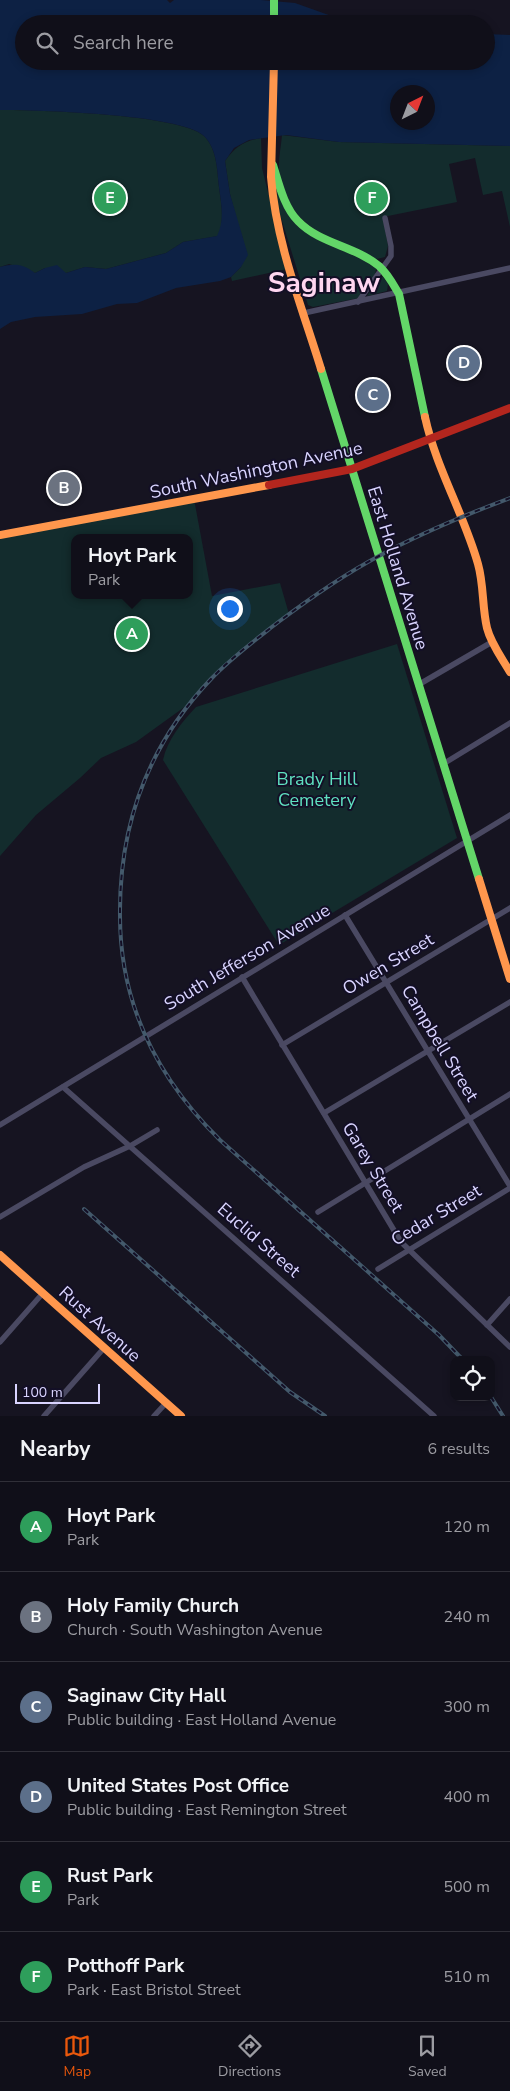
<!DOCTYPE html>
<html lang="en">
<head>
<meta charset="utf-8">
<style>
  body { margin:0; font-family:"Nunito Sans",sans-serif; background:#191822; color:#f1f3f6 }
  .controls { position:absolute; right:15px; bottom:15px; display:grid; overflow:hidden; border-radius:10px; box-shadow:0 2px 8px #0003 }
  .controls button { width:45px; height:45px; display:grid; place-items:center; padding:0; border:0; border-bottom:1px solid #302f38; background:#100f19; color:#f1f3f6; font:25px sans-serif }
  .compass { position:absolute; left:390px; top:85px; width:45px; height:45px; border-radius:50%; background:#100f19; box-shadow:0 2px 8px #0003; rotate:42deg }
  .scale { position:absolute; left:15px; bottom:12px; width:85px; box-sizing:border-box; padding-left:5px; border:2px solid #d9d4ff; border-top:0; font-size:14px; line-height:18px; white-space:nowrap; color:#d9d4ff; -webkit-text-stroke:4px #130f26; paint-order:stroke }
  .you { position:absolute; left:229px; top:608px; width:18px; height:18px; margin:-12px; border:4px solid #fff; border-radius:50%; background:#1a73e8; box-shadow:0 0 0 8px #1a73e833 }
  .badge { display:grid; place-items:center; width:32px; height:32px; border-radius:50%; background:#ea580c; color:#fff; font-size:16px; font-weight:700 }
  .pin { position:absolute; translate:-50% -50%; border:2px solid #fff; box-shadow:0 1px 5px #0006 }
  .popup { position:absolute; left:71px; top:534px; width:122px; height:65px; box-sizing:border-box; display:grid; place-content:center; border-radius:10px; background:#100f19; filter:drop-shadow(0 1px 4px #0005); font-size:16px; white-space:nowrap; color:#9c9ca2 }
  .popup b { font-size:19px; color:#f1f3f6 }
  .popup::after { content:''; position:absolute; left:50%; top:100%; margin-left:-10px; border:10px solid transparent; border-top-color:#100f19 }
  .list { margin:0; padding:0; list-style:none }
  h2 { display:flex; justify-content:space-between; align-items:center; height:65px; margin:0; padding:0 20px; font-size:21px }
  h2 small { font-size:16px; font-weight:400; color:#9c9ca2 }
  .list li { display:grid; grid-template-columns:32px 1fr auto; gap:15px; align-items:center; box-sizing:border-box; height:90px; padding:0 20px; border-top:1px solid #302f38 }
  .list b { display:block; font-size:19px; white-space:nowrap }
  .list p { margin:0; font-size:16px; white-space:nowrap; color:#9c9ca2 }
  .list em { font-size:16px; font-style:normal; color:#9c9ca2 }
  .icon { flex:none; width:28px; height:28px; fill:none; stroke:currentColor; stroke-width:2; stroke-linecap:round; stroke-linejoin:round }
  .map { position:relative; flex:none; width:510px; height:1416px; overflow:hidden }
  .search { position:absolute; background:#100f19; box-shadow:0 2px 8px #0003; left:15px; right:15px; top:15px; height:55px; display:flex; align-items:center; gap:12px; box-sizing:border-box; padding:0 18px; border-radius:28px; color:#9c9ca2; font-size:19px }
  .sheet { height:605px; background:#100f19 }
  nav { display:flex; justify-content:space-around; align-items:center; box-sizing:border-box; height:70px; border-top:1px solid #302f38; background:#100f19; font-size:14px; color:#9c9ca2 }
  nav a { display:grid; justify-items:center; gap:2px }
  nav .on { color:#ea580c }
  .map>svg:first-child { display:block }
</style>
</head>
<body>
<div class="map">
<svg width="510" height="1416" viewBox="0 0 510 1416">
  <rect width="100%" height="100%" fill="#161421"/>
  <g fill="#132c2d" fill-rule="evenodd">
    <path d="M0,110C37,110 180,114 204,136C217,149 217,169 219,187C221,203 225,220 218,236L183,242L166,253L106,269L85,267L66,273L45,268L35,273L9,264L0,267Z"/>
    <path d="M282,135L339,142L510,146V227L502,191L483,195L475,158L449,164L457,202L383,217L388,246L385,257L377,259C363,251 347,246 332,239C306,227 285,207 280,177C277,164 281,148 282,135Z"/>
    <path d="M261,138L262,168L287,269L232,281L231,277L241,267L243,239L237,222L230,194L225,161C235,147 244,141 261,138Z"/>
    <path d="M274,182C284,217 305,236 338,249C352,255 364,259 376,269L375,274L359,298L313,307L308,305L275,198Z"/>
    <path d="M383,277L388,284L387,291L367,296L378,278Z"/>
    <path d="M194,499L212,596L280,583L289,614L238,653L212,678L190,703L136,742L101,758L80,778L36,815L0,856V535ZM74,538H190V595H74Z"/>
    <path d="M397,644L457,838L279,945L163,760C167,740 182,722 196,707Z"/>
  </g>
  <path fill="#0d2144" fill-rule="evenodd" d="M0,0H167L170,3L174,0H261L295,3L337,18L377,24H24V61H486V34L510,35V146L339,142L286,135L249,140L234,148L225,161L230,194L248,255L241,267L231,277L220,281L176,288L137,303L117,304L82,314L35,317L11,322L0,329V267C15,263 23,264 35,273L45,268L57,265L66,273L85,267L106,269L166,253L183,242L217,236C225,220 221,203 219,187C217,169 217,149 204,136C181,114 37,110 0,110ZM398,92H428V122H398Z"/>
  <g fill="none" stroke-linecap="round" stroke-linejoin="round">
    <g stroke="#4a4962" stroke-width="5.5">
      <path d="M358,302L391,256V246L385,218"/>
      <path d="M304,313L510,268"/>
      <path d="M418,685L492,642"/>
      <path d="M443,764L510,723"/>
      <path d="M345,915L510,1186"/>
      <path d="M242,977L401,1242L510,1347"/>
      <path d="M282,1045L510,908"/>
      <path d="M63,1087L434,1416"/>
      <path d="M324,1113L510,1002"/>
      <path d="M0,1125L510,815"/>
      <path d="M318,1212L510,1094"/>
      <path d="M0,1217L84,1167L130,1146L157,1130"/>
      <path d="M378,1269L510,1188"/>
      <path d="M487,1325L510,1299"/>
      <path d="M0,1342L43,1293"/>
      <path d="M44,1416L104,1348"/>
      <path d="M154,1416L166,1403"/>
    </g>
    <g stroke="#63d668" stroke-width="8">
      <path d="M274,0V24"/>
      <path d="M273,165C279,184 284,207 298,221C320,244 355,246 379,266C388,274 393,284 399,294L425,417"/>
      <path d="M321,369L479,879"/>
    </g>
    <g stroke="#ff974d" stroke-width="8">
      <path d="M274,61L271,177C276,243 302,307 321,369"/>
      <path d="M425,417C436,468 464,514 478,564C484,585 482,607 487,628C491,644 502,658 510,672"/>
      <path d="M0,535L269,485"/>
      <path d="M479,879L510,979"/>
      <path d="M0,1255L181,1416"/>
    </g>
    <path stroke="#b3261e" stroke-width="8" d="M269,485L352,469L510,408"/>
    <g stroke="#43596b" stroke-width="4">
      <g id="rail">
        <path d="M84,1209L290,1392L325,1416"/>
        <path d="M463,1360L439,1335L220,1140C158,1079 120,1005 120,916C119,826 148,745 211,679C231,658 254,641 277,623C309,599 343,575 379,556C421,533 465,515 510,498"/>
        <path d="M491,1397L503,1416"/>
      </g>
    </g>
    <use href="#rail" stroke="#130f26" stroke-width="2" stroke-dasharray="5.5" stroke-linecap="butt"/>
  </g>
  <g text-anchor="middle" stroke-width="4" stroke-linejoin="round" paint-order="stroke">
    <g font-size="18" fill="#d9d4ff" stroke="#130f26">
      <text transform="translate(256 470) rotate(-12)" y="6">South Washington Avenue</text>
      <text transform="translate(398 568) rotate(73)" y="6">East Holland Avenue</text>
      <text transform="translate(247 957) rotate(-31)" y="6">South Jefferson Avenue</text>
      <text transform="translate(388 964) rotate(-31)" y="6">Owen Street</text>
      <text transform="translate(440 1043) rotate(59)" y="6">Campbell Street</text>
      <text transform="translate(373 1167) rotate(59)" y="6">Garey Street</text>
      <text transform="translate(436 1215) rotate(-31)" y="6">Cedar Street</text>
      <text transform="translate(259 1240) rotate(41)" y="6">Euclid Street</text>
      <text transform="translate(100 1324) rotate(42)" y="6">Rust Avenue</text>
    </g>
    <g font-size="18" fill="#5fe0c0" stroke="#130f26">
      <text x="317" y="785">Brady Hill<tspan x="317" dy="21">Cemetery</tspan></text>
    </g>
    <g font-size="28" font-weight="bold" fill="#ffd6f0" stroke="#130f26">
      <text x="324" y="292">Saginaw</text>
    </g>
  </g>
</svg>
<div class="controls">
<button><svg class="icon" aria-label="locate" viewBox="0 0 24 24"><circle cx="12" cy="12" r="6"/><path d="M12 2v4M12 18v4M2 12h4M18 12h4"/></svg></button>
</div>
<svg class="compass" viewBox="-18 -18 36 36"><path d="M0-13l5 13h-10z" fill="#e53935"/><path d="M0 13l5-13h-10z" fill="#9c9ca2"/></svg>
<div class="scale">100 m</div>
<div class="you"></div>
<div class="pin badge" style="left:132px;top:634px;background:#2e9e5b">A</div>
<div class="popup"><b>Hoyt Park</b>Park</div>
<div class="pin badge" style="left:64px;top:488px;background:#6b7280">B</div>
<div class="pin badge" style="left:373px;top:395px;background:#5c6f8a">C</div>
<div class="pin badge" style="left:464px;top:363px;background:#5c6f8a">D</div>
<div class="pin badge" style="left:110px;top:198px;background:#2e9e5b">E</div>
<div class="pin badge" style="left:372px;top:198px;background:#2e9e5b">F</div>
<div class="search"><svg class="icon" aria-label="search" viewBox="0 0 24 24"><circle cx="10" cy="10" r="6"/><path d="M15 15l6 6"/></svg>Search here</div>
</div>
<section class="sheet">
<h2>Nearby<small>6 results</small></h2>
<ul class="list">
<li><span class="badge" style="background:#2e9e5b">A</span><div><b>Hoyt Park</b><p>Park</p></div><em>120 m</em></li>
<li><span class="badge" style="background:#6b7280">B</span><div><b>Holy Family Church</b><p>Church · South Washington Avenue</p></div><em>240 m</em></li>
<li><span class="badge" style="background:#5c6f8a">C</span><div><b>Saginaw City Hall</b><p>Public building · East Holland Avenue</p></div><em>300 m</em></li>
<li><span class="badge" style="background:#5c6f8a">D</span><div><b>United States Post Office</b><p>Public building · East Remington Street</p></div><em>400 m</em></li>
<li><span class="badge" style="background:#2e9e5b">E</span><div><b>Rust Park</b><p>Park</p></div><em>500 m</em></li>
<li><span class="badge" style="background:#2e9e5b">F</span><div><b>Potthoff Park</b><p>Park · East Bristol Street</p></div><em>510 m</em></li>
</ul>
</section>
<nav>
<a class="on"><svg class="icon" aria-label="map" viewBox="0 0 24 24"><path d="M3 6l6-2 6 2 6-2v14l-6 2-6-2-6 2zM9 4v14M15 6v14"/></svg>Map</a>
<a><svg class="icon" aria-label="directions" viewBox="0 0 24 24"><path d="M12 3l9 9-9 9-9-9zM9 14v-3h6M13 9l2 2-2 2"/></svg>Directions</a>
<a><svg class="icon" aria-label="saved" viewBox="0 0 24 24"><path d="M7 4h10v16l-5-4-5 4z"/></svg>Saved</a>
</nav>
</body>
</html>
